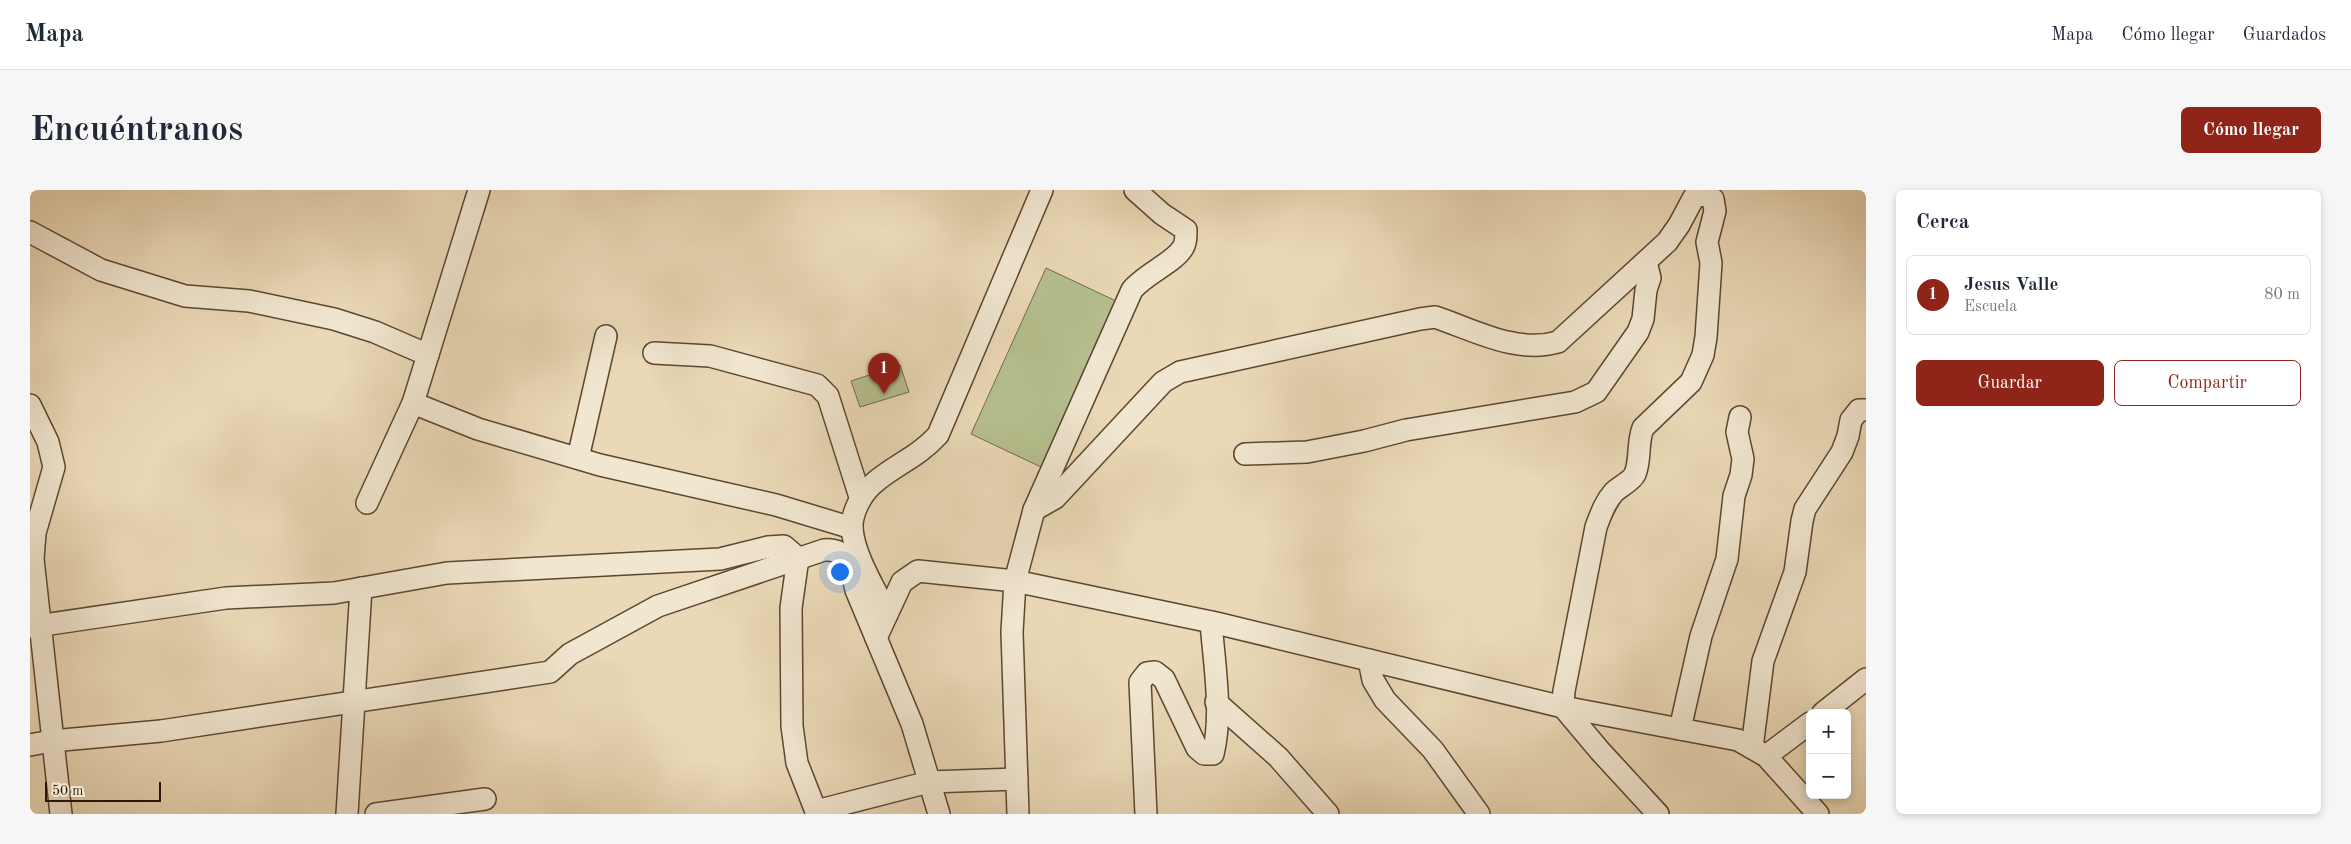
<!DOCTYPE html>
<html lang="es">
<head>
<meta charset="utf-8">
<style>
  body { margin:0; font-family:"Old Standard TT",serif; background:#f6f6f7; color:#1f2937 }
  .controls { position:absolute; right:15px; bottom:15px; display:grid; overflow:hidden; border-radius:8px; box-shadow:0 2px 8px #0003 }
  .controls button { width:45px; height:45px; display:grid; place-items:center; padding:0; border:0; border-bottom:1px solid #e0e1e3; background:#fff; color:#1f2937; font:25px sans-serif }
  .scale { position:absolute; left:15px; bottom:12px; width:116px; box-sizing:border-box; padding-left:5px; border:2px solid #2d1705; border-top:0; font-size:14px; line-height:18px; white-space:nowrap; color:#2d1705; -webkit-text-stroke:4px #f1e6d0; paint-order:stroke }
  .you { position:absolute; left:809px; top:381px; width:18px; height:18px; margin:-12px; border:4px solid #fff; border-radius:50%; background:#1a73e8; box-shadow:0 0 0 8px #1a73e833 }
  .badge { display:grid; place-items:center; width:32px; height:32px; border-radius:50%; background:#8f2418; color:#fff; font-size:16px; font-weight:700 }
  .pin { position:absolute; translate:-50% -41px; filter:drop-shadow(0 1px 2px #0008) }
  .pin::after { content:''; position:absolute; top:26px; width:18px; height:15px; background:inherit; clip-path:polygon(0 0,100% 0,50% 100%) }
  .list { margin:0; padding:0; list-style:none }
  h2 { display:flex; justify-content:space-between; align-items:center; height:65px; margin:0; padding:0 20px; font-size:21px }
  h2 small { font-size:16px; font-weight:400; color:#747a83 }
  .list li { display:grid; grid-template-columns:32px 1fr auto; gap:15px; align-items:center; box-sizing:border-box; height:80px; margin:0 10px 10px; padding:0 10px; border:1px solid #e0e1e3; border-radius:8px }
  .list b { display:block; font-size:19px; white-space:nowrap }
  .list p { margin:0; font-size:16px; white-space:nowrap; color:#747a83 }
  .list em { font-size:16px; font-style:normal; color:#747a83 }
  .actions { display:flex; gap:10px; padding:15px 20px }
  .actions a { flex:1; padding:11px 0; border:1px solid #8f2418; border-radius:8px; text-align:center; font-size:18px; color:#8f2418 }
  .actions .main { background:#8f2418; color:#fff }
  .map { position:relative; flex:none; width:1836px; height:624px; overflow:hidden; border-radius:8px }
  header { display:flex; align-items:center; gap:30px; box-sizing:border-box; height:70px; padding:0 25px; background:#fff; border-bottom:1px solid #e0e1e3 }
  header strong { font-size:24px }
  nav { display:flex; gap:28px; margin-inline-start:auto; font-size:18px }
  .intro { display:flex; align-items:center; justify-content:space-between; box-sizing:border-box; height:120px; padding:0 30px }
  h1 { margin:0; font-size:35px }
  .button { padding:12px 22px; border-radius:8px; background:#8f2418; color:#fff; font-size:18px; font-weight:700 }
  main { display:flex; gap:30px; padding:0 30px }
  aside { flex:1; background:#fff; border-radius:8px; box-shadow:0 2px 8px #0003 }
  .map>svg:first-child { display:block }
</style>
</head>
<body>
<header>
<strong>Mapa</strong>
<nav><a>Mapa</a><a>Cómo llegar</a><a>Guardados</a></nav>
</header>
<div class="intro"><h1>Encuéntranos</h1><a class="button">Cómo llegar</a></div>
<main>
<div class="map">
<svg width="1836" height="624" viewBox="0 0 1836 624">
  <rect width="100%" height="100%" fill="#ead8b6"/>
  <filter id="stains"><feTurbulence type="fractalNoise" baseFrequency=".004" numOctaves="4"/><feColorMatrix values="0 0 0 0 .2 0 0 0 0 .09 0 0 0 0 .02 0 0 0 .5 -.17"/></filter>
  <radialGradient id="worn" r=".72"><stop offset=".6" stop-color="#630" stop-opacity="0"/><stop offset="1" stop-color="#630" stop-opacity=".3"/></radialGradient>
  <g fill="#b6bf8e" stroke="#726b4a">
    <path d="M1016,78L1103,119L1028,285L941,244Z"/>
    <path d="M870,175L879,202L830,217L821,191Z"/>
  </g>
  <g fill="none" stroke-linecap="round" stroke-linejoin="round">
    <g stroke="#5c4731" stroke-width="24">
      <g id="minor">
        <path d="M0,42L71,80L155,106L219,111L304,129L345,142L398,165"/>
        <path d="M624,163L680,166L787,195L798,206L830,307"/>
        <path d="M383,213L448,239L570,275L746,315L822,338"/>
        <path d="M0,215L18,252L24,277L5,343L3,369L31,624"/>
        <path d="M1215,264L1277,262L1334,251L1376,240L1545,212L1566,202L1608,142L1613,129L1616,100L1620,88L1616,72"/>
        <path d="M548,268L576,146"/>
        <path d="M337,313L383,213L449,0"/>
        <path d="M1004,320L1025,308L1133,192L1150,182L1390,129L1405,127C1444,140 1486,164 1528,152L1637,52L1649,35L1664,7L1672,4L1683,9L1685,21L1677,52L1681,73L1676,147L1673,165L1661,192L1613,238C1607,253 1611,270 1605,284C1601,292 1590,296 1584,302C1575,312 1571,324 1566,337L1534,501L1533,517L1708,550L1736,566L1788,624"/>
        <path d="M857,424C845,398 825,368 822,339C821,323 832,303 844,293C866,274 887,268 908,245L1012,0"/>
        <path d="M0,437L196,408L304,403L417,383L690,369L738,357L754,356L768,368L761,418L762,536L767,573L787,624"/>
        <path d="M846,448L872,392L888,381L985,391L1186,433L1533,517L1570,561L1628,624"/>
        <path d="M1339,470L1343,490L1355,510L1403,560L1449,624"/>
        <path d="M1186,512L1248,567L1298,624"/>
        <path d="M1793,523L1836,489"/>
        <path d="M1650,539L1671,446L1697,369L1704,306L1711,285L1713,269L1707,242L1710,227"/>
        <path d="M0,555L22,551L131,541L520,482L540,464L628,416L794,360C819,358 821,379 826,400L882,534L909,624"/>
        <path d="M1722,558L1733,471L1765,382L1772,331L1775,319L1812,262L1818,246L1821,230L1829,220H1836"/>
        <path d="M1736,566L1780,533"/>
        <path d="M786,621L899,592L987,589"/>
        <path d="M317,624L331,398"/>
        <path d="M346,624L455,609"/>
        <path d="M988,624L982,442L985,391L1004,320L1102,100C1115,84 1143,73 1152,59C1156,54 1156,46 1156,40L1132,24L1105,0"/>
        <path d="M1116,624L1110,492L1117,483L1125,482L1134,489L1167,558L1174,564H1183C1193,524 1184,473 1181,432"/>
      </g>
    </g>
    <use href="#minor" stroke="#f1e6d0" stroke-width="21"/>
  </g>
  <rect width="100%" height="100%" filter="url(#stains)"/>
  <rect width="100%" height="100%" fill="url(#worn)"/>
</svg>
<div class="controls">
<button>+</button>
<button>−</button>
</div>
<div class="scale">50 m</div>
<div class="you"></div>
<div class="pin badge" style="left:854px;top:204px">1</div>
</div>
<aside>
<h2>Cerca<small></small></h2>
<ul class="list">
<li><span class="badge">1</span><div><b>Jesus Valle</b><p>Escuela</p></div><em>80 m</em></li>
</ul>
<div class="actions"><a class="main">Guardar</a><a>Compartir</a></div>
</aside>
</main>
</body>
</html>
